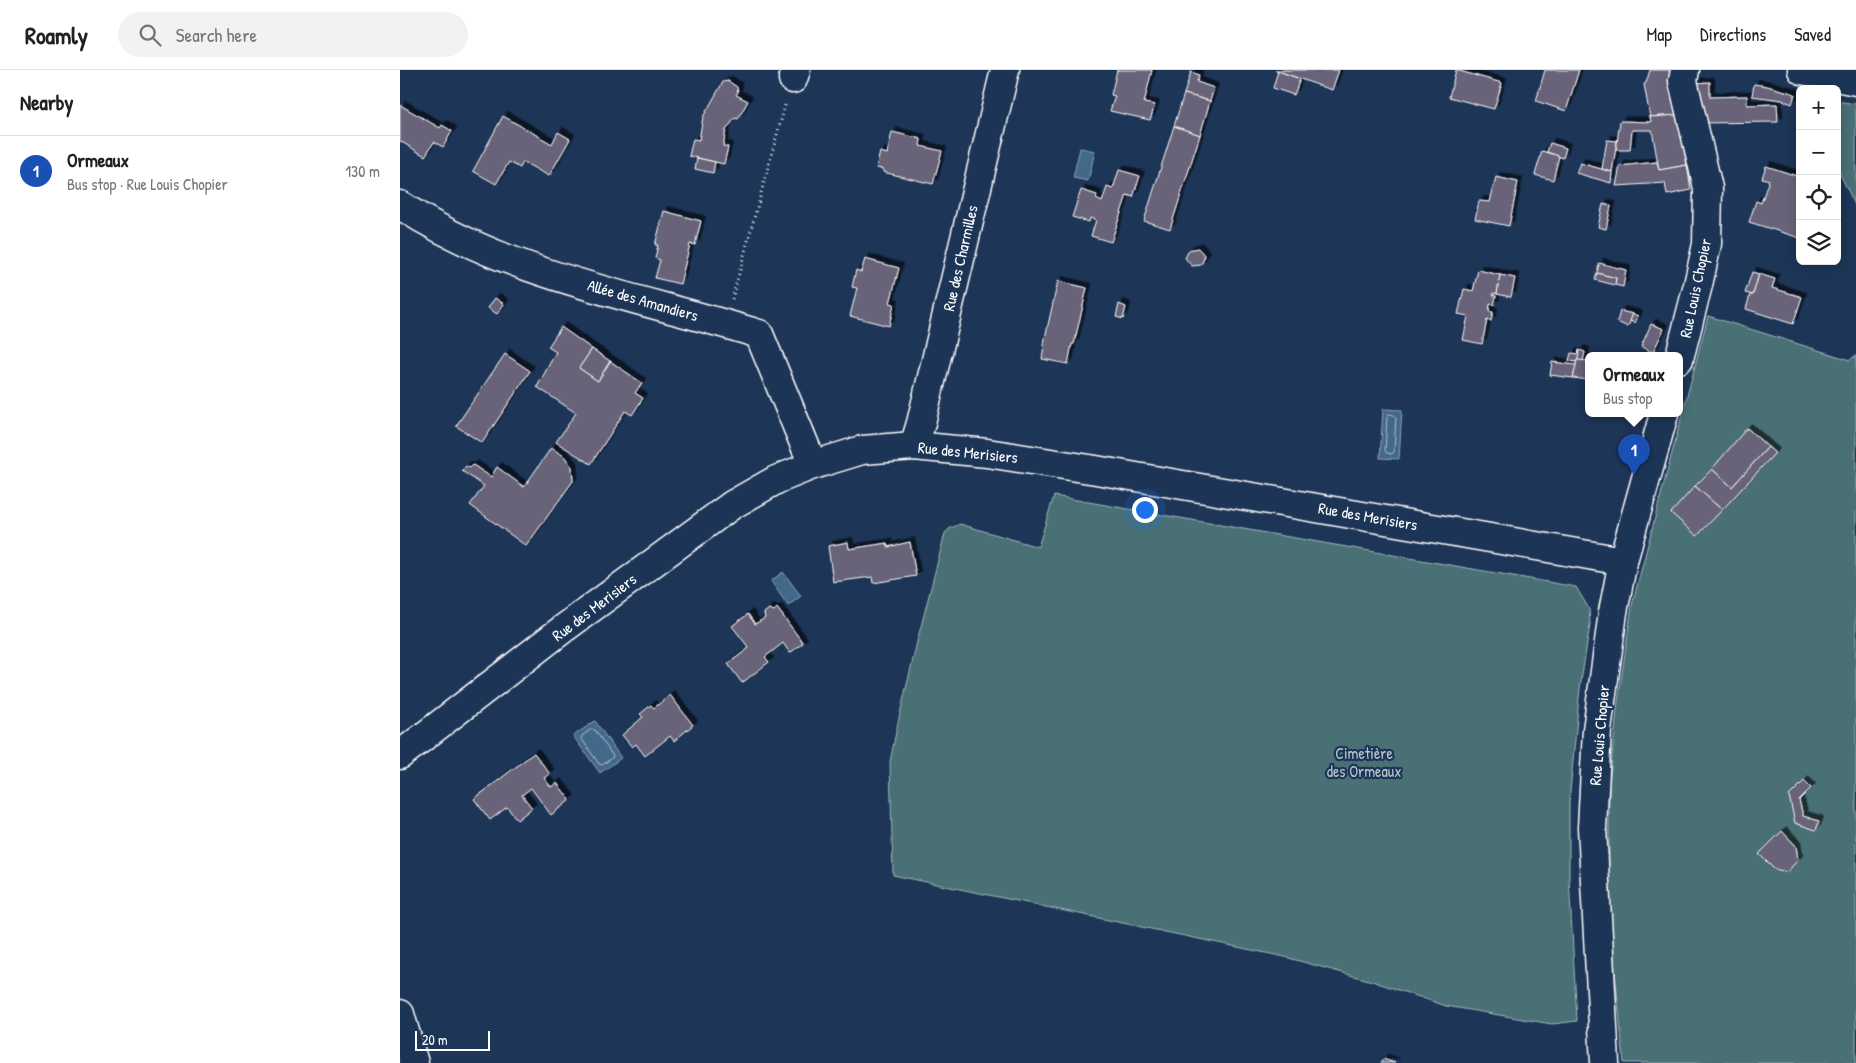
<!DOCTYPE html>
<html lang="en">
<head>
<meta charset="utf-8">
<style>
  body { margin:0; font-family:"Patrick Hand",sans-serif; background:#f2f2f2; color:#202124 }
  .controls { position:absolute; right:15px; top:15px; display:grid; overflow:hidden; border-radius:8px; box-shadow:0 2px 12px #0003 }
  .controls button { width:45px; height:45px; display:grid; place-items:center; padding:0; border:0; border-bottom:1px solid #e0e0e0; background:#fff; color:#202124; font:25px sans-serif }
  .scale { position:absolute; left:15px; bottom:12px; width:75px; box-sizing:border-box; padding-left:5px; border:2px solid #fff; border-top:0; font-size:14px; line-height:18px; white-space:nowrap; color:#fff; -webkit-text-stroke:4px #1d3557; paint-order:stroke }
  .you { position:absolute; left:744px; top:439px; width:18px; height:18px; margin:-12px; border:4px solid #fff; border-radius:50%; background:#1a73e8; box-shadow:0 0 0 8px #1a73e833 }
  .badge { display:grid; place-items:center; width:32px; height:32px; border-radius:50%; background:#2563eb; color:#fff; font-size:16px; font-weight:700 }
  .pin { position:absolute; translate:-50% -41px; filter:drop-shadow(0 1px 2px #0008) }
  .pin::after { content:''; position:absolute; top:26px; width:18px; height:15px; background:inherit; clip-path:polygon(0 0,100% 0,50% 100%) }
  .popup { position:absolute; left:1185px; top:282px; width:98px; height:65px; box-sizing:border-box; display:grid; place-content:center; border-radius:8px; background:#fff; filter:drop-shadow(0 1px 4px #0005); font-size:16px; white-space:nowrap; color:#757577 }
  .popup b { font-size:19px; color:#202124 }
  .popup::after { content:''; position:absolute; left:50%; top:100%; margin-left:-10px; border:10px solid transparent; border-top-color:#fff }
  .list { margin:0; padding:0; list-style:none }
  h2 { display:flex; justify-content:space-between; align-items:center; height:65px; margin:0; padding:0 20px; font-size:21px }
  h2 small { font-size:16px; font-weight:400; color:#757577 }
  .list li { display:grid; grid-template-columns:32px 1fr auto; gap:15px; align-items:center; box-sizing:border-box; height:70px; padding:0 20px; border-top:1px solid #e0e0e0 }
  .list b { display:block; font-size:19px; white-space:nowrap }
  .list p { margin:0; font-size:16px; white-space:nowrap; color:#757577 }
  .list em { font-size:16px; font-style:normal; color:#757577 }
  .icon { flex:none; width:28px; height:28px; fill:none; stroke:currentColor; stroke-width:2; stroke-linecap:round; stroke-linejoin:round }
  .map { position:relative; flex:none; width:1456px; height:993px; overflow:hidden }
  header { display:flex; align-items:center; gap:30px; box-sizing:border-box; height:70px; padding:0 25px; background:#fff; border-bottom:1px solid #e0e0e0 }
  header strong { font-size:24px }
  nav { display:flex; gap:28px; margin-inline-start:auto; font-size:18px }
  .search { width:350px; height:45px; background:#f2f2f2; display:flex; align-items:center; gap:12px; box-sizing:border-box; padding:0 18px; border-radius:28px; color:#757577; font-size:19px }
  main { display:flex }
  aside { flex:1; background:#fff }
  .map>svg:first-child { display:block }
</style>
</head>
<body>
<header>
<strong>Roamly</strong>
<div class="search"><svg class="icon" aria-label="search" viewBox="0 0 24 24"><circle cx="10" cy="10" r="6"/><path d="M15 15l6 6"/></svg>Search here</div>
<nav><a>Map</a><a>Directions</a><a>Saved</a></nav>
</header>
<main>
<aside>
<h2>Nearby<small></small></h2>
<ul class="list">
<li><span class="badge" style="background:#1a4fb4">1</span><div><b>Ormeaux</b><p>Bus stop · Rue Louis Chopier</p></div><em>130 m</em></li>
</ul>
</aside>
<div class="map">
<svg width="1456" height="993" viewBox="0 0 1456 993">
  <defs>
    <filter id="shadow"><feDropShadow dx="4.5" dy="-4.5" stdDeviation="0" flood-color="#0009"/></filter>
  </defs>
  <rect width="100%" height="100%" fill="#1d3557"/>
  <filter id="ink" filterUnits="userSpaceOnUse"><feTurbulence type="fractalNoise" baseFrequency=".02" numOctaves="2"/><feDisplacementMap in="SourceGraphic" scale="10" xChannelSelector="R" yChannelSelector="G"/><feConvolveMatrix kernelMatrix="1 2 1 2 8 2 1 2 1" color-interpolation-filters="sRGB"/></filter>
  <g filter="url(#ink)">
    <g fill="#487075" stroke="#a4b8ba">
      <path d="M1437,31L1456,34V137L1437,98Z"/>
      <path d="M1308,246L1450,290L1456,285V993H1224L1209,840V715L1218,631L1232,535Z"/>
      <path d="M654,426L1176,517L1189,539L1190,555L1180,618L1169,732V808L1177,951L1152,954L1046,936L972,911L885,887L493,805L490,692L498,652L518,568L545,463L549,459L560,454L638,477Z"/>
    </g>
    <g fill="#43678a" stroke="#8ea4b9">
      <path d="M680,78L695,81L688,111L673,108Z"/>
      <path d="M983,339L1002,340L999,389L980,388Z"/>
      <path d="M383,502L401,526L388,536L371,511Z"/>
      <path d="M195,651L221,688L200,703L173,666Z"/>
    </g>
    <g fill="none" stroke-linecap="round" stroke-linejoin="round">
      <g stroke="#b4c2d0" stroke-width="1">
        <path d="M989,344L994,345L996,347L994,382L992,384L987,383L985,381L987,347Z"/>
        <path d="M192,659L195,660L213,686L212,688L202,695L199,694L181,668L182,666Z"/>
      </g>
    </g>
    <g fill="#686378" stroke="#fff" filter="url(#shadow)">
      <path d="M717,0H752L744,33L755,35L750,50L710,41L715,26L711,25Z"/>
      <path d="M875,0H939L932,20Z"/>
      <path d="M1056,0L1102,13L1094,39L1049,27Z"/>
      <path d="M1145,0H1179L1166,41L1136,31Z"/>
      <path d="M1250,0H1269L1278,45L1250,47L1244,14L1246,13Z"/>
      <path d="M878,1L900,9L894,25L873,18Z"/>
      <path d="M791,2L799,5L797,12L814,18L810,31L784,24Z"/>
      <path d="M328,11L337,17L338,22L336,25L348,31L338,49L335,48L326,60L323,76L328,77L324,94L289,86L293,69L299,70L303,47L323,12Z"/>
      <path d="M1310,12V27L1347,26V35L1377,34L1378,52L1301,53L1296,13Z"/>
      <path d="M1354,14L1367,16L1395,24L1392,34L1382,30L1352,26Z"/>
      <path d="M784,24L810,31L800,65L774,56Z"/>
      <path d="M0,35L40,58L42,55L52,61L43,77L34,72L25,86L0,71Z"/>
      <path d="M1278,45L1287,95L1259,100L1252,60H1232L1230,80H1216L1220,51L1251,52L1250,47Z"/>
      <path d="M103,46L152,74L158,62L170,69L149,106L123,92L120,98L109,92L96,114L73,101Z"/>
      <path d="M774,56L800,65L770,159L744,151Z"/>
      <path d="M492,62L521,69L520,76L542,81L533,114L483,102V99L476,98L480,82L487,84Z"/>
      <path d="M1207,70L1217,71L1212,102L1202,99Z"/>
      <path d="M1150,73L1166,78L1163,88L1147,82Z"/>
      <path d="M1142,81L1159,86L1153,110L1135,105Z"/>
      <path d="M297,88L315,92L313,103L295,99Z"/>
      <path d="M1257,92L1259,100L1287,95L1291,120L1267,125L1265,113L1216,116L1220,96Z"/>
      <path d="M1180,93L1212,102L1211,113L1176,103Z"/>
      <path d="M1366,96L1400,107V117L1396,128L1400,129V168L1349,152L1356,131L1361,133L1369,110L1362,108Z"/>
      <path d="M719,100L740,106L733,127L727,125L711,172L691,166L696,150L690,148L689,152L672,147L681,120L697,125L696,129L702,132L707,117L713,119Z"/>
      <path d="M1096,107L1118,112L1109,156L1075,149L1079,131L1090,132Z"/>
      <path d="M1203,134L1211,136L1206,159L1198,157Z"/>
      <path d="M264,141L301,151L295,175L290,174L280,214L255,208L260,190L255,188L258,175H255Z"/>
      <path d="M798,178L805,186L801,195L792,196L785,188L789,180Z"/>
      <path d="M465,189L499,198L490,233L494,234L489,256L450,246L457,218L452,217L456,200L461,202Z"/>
      <path d="M1199,193L1226,200L1223,217L1215,215L1216,208L1197,203Z"/>
      <path d="M1078,200L1100,205L1097,224L1093,223V225L1096,226L1094,235L1090,234L1089,242H1093L1091,251L1087,250L1082,274L1063,270L1068,246L1058,244L1064,219L1073,221Z"/>
      <path d="M1352,202L1359,204L1353,225L1345,223Z"/>
      <path d="M1197,203L1216,208L1215,215L1195,210Z"/>
      <path d="M1359,204L1375,209L1372,218L1402,227L1393,254L1346,239L1350,225H1353Z"/>
      <path d="M1100,205L1115,208L1111,227L1097,224Z"/>
      <path d="M658,211L687,218L674,274H672L668,294L642,289L645,268Z"/>
      <path d="M95,228L104,234L97,244L88,238Z"/>
      <path d="M719,234L726,237L723,249L716,247Z"/>
      <path d="M1220,241L1233,244L1228,257L1217,252Z"/>
      <path d="M1233,244L1238,246L1235,253L1230,251Z"/>
      <path d="M1251,254L1264,259L1253,282L1241,277Z"/>
      <path d="M161,257L192,279L179,298L198,311L210,291L242,313L235,323L243,328L232,345L225,341L191,394L156,372L176,343L137,317L156,282L148,277Z"/>
      <path d="M192,279L210,291L198,311L179,298Z"/>
      <path d="M1179,280L1185,282L1183,291L1177,290Z"/>
      <path d="M1171,283L1179,284L1177,292L1169,291Z"/>
      <path d="M105,284L130,301L82,373L56,356Z"/>
      <path d="M1177,290L1189,291V310L1173,308Z"/>
      <path d="M1152,292L1176,295L1173,308L1150,305Z"/>
      <path d="M1347,358L1368,377L1332,417L1312,399Z"/>
      <path d="M1368,377L1375,383L1322,440L1295,416L1312,399L1332,417Z"/>
      <path d="M151,378L164,386L172,397L173,411L126,476L70,435L84,416L62,401L66,396L70,398L73,395L91,407L97,397L124,417Z"/>
      <path d="M1295,416L1322,440L1297,466L1271,443Z"/>
      <path d="M448,472L449,479L487,473L488,477L510,472L516,506L473,513L472,507L433,512L428,476Z"/>
      <path d="M377,538L403,573L390,583L383,573L365,587L369,592L342,613L328,594L349,578L332,556L348,544L355,554L365,548L364,543L369,539L374,541Z"/>
      <path d="M270,625L293,655L274,671L270,666L245,686L236,674L232,677L222,665L243,647L240,644L251,635L254,638Z"/>
      <path d="M134,683L150,704L144,708L151,717L157,713L170,730L151,745L131,718L122,725L132,738L117,750L107,737L90,750L74,729Z"/>
      <path d="M1404,711L1411,718L1399,730L1403,746L1419,751L1416,760L1395,753L1389,726Z"/>
      <path d="M1382,761L1396,776L1398,790L1387,802L1374,799L1359,784Z"/>
      <path d="M983,989L995,993H981Z"/>
    </g>
    <g fill="none" stroke-linecap="round" stroke-linejoin="round">
      <g stroke="#fff" stroke-width="31">
        <g id="minor">
          <path d="M1402,0L1456,11"/>
          <path d="M393,9L396,0"/>
          <path d="M0,135C106,205 239,227 359,264L413,395"/>
          <path d="M1279,289L1298,215L1307,174L1308,118L1283,11L1285,0"/>
          <path d="M514,376L521,353L605,0"/>
          <path d="M0,685L163,559L332,435L376,410L413,395L462,380L514,376L587,383L696,400L1223,491"/>
          <path d="M0,944L14,993"/>
          <path d="M1205,993L1192,758L1197,660L1213,542L1223,491L1264,344"/>
        </g>
      </g>
      <path stroke="#fff" stroke-width="3" stroke-dasharray="1 4" stroke-linecap="butt" d="M332,229L386,32"/>
      <use href="#minor" stroke="#1d3557" stroke-width="28"/>
    </g>
  </g>
  <g text-anchor="middle" stroke-width="4.5" stroke-linejoin="round" paint-order="stroke">
    <g font-size="16" fill="#fff" stroke="#1d3557">
      <text transform="translate(560 188) rotate(-77)" y="6">Rue des Charmilles</text>
      <text transform="translate(1295 218) rotate(-78)" y="6">Rue Louis Chopier</text>
      <text transform="translate(243 230) rotate(16)" y="6">Allée des Amandiers</text>
      <text transform="translate(568 382) rotate(6)" y="6">Rue des Merisiers</text>
      <text transform="translate(968 446) rotate(10)" y="6">Rue des Merisiers</text>
      <text transform="translate(194 537) rotate(-37)" y="6">Rue des Merisiers</text>
      <text transform="translate(1199 665) rotate(-85)" y="6">Rue Louis Chopier</text>
    </g>
    <g font-size="16" fill="#b6c6c8" stroke="#1d3557">
      <text x="964" y="689">Cimetière<tspan x="964" dy="18">des Ormeaux</tspan></text>
    </g>
  </g>
</svg>
<div class="controls">
<button>+</button>
<button>−</button>
<button><svg class="icon" aria-label="locate" viewBox="0 0 24 24"><circle cx="12" cy="12" r="6"/><path d="M12 2v4M12 18v4M2 12h4M18 12h4"/></svg></button>
<button><svg class="icon" aria-label="layers" viewBox="0 0 24 24"><path d="M12 4l9 5-9 5-9-5zM3 14l9 5 9-5"/></svg></button>
</div>
<div class="scale">20 m</div>
<div class="you"></div>
<div class="pin badge" style="left:1234px;top:405px;background:#1a4fb4">1</div>
<div class="popup"><b>Ormeaux</b>Bus stop</div>
</div>
</main>
</body>
</html>
